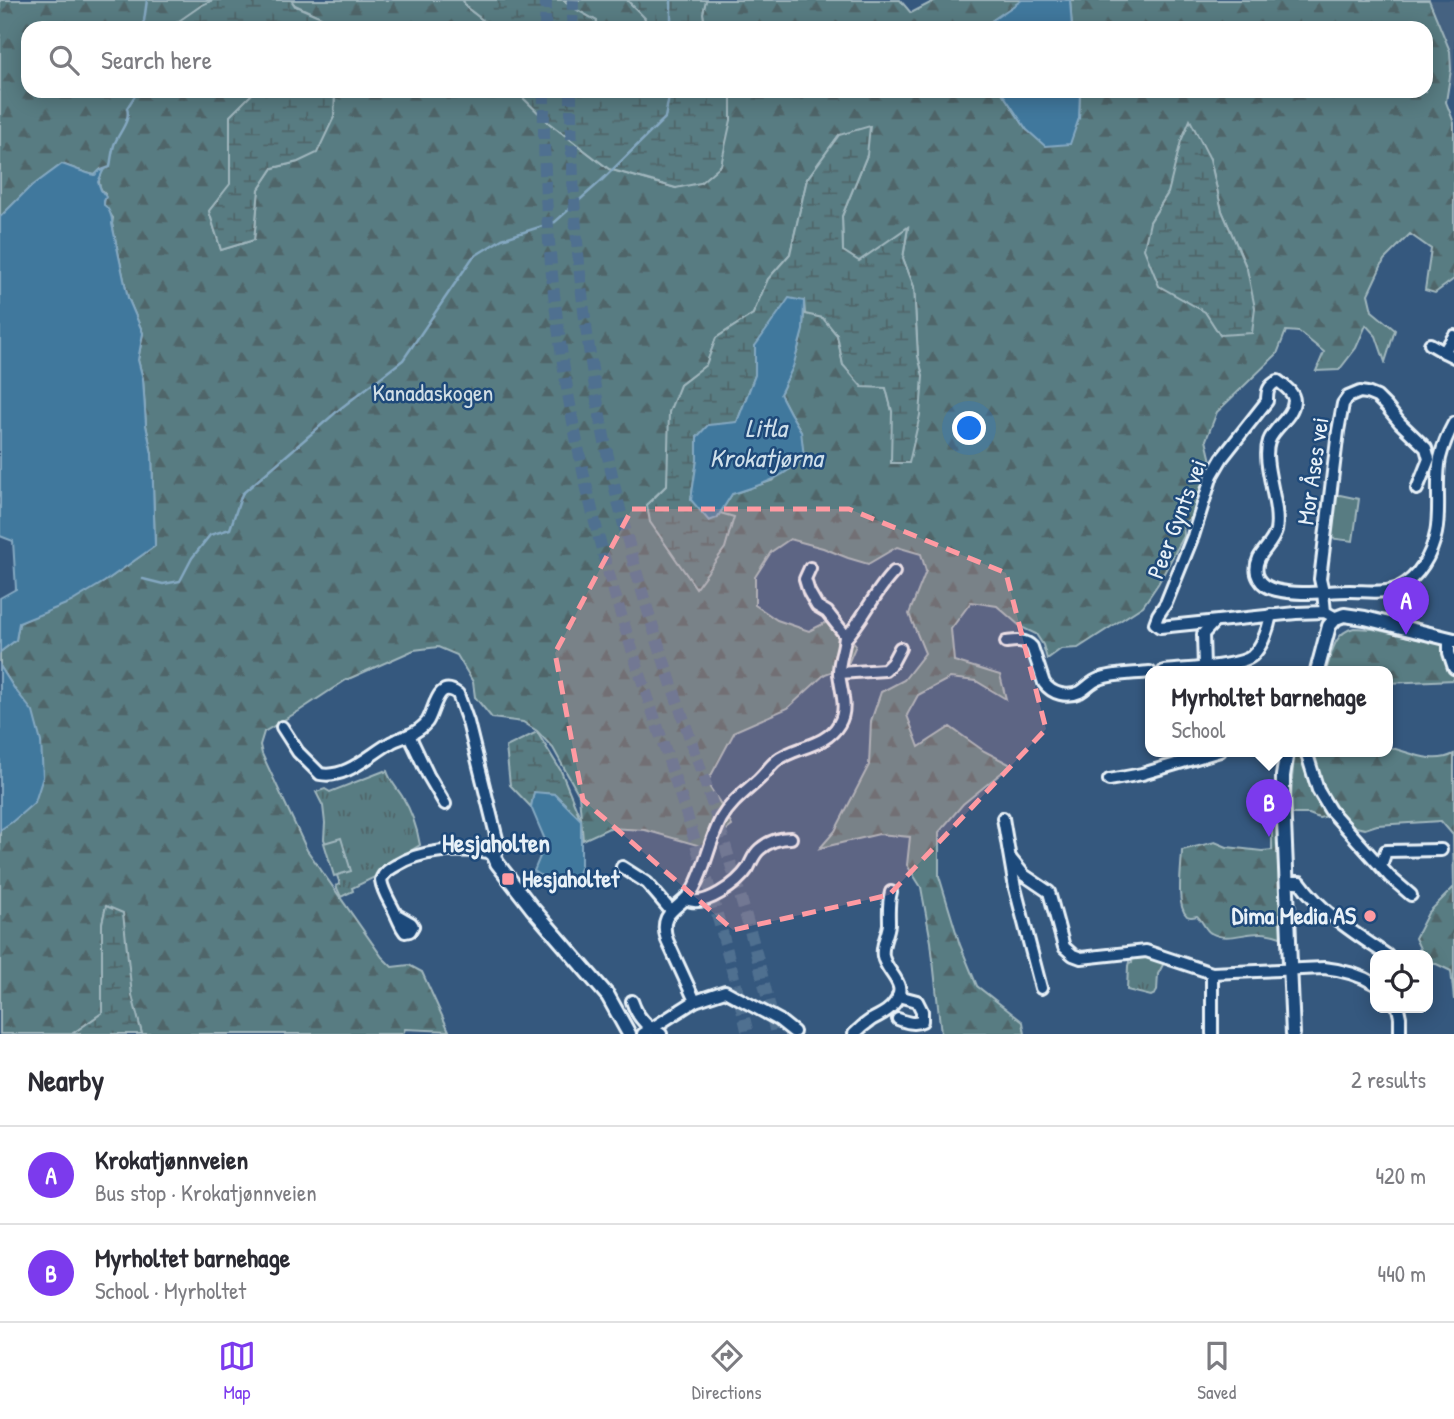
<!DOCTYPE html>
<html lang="en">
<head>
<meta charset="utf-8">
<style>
  body { margin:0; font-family:"Patrick Hand",sans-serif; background:#f2f2f3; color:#2b2b33 }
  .controls { position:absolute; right:21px; bottom:21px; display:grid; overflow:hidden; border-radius:14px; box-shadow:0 4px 18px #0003 }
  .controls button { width:63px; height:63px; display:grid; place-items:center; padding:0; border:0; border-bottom:2px solid #e1e1e2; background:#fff; color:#2b2b33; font:35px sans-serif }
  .you { position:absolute; left:970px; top:429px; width:24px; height:24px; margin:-18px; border:5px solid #fff; border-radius:50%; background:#1a73e8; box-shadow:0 0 0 10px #1a73e833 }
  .badge { display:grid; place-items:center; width:46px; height:46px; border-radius:50%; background:#7c3aed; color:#fff; font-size:23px; font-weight:700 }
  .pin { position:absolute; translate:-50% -58px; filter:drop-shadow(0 2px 4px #0008) }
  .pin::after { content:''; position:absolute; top:37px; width:24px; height:21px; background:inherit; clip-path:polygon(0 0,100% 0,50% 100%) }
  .popup { position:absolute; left:1145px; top:666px; width:248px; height:91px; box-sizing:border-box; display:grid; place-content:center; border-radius:14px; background:#fff; filter:drop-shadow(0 2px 5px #0005); font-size:23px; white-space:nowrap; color:#7c7c81 }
  .popup b { font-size:26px; color:#2b2b33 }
  .popup::after { content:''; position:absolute; left:50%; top:100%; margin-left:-14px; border:14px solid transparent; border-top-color:#fff }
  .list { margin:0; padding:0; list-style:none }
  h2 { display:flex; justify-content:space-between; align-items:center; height:91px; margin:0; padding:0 28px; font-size:30px }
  h2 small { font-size:23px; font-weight:400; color:#7c7c81 }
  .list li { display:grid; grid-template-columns:46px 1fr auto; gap:21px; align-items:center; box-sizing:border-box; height:98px; padding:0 28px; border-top:2px solid #e1e1e2 }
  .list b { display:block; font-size:26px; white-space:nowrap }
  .list p { margin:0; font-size:23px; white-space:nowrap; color:#7c7c81 }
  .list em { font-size:23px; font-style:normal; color:#7c7c81 }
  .icon { flex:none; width:38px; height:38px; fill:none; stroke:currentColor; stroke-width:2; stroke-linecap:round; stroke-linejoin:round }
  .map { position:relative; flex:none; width:1454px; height:1034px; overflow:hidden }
  .search { position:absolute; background:#fff; box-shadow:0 4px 18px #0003; left:21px; right:21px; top:21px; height:77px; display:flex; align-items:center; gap:18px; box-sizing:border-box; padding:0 24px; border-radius:21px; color:#7c7c81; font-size:26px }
  .sheet { height:287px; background:#fff }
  nav { display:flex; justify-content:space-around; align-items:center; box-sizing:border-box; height:98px; border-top:2px solid #e1e1e2; background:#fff; font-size:19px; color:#7c7c81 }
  nav a { display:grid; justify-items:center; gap:4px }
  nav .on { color:#7c3aed }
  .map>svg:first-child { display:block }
</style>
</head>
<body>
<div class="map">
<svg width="1454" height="1034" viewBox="0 0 1454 1034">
  <defs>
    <pattern id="forest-firs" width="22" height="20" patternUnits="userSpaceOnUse" patternTransform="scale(1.75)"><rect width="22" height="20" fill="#587c82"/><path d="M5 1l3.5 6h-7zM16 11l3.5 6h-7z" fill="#506569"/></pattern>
    <pattern id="wetland-marsh" width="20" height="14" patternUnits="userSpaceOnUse" patternTransform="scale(1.75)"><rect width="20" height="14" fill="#587c82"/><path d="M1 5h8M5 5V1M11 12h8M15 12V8" fill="none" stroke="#506569"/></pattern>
    <pattern id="park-tufts" width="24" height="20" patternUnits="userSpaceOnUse" patternTransform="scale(1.75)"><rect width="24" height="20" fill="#587c82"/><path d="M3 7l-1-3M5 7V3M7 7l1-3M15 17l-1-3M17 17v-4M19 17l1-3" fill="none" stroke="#506569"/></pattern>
  </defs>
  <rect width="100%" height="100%" fill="#35587e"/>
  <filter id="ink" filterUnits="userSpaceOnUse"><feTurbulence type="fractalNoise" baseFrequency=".0143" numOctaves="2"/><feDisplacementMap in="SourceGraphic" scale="14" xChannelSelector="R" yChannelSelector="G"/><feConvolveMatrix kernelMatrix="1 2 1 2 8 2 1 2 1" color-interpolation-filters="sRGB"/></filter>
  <g filter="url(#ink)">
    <path fill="#446281" d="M1418,0H1454V90Z"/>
    <g fill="url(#forest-firs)" stroke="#a0b6bd" stroke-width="2" fill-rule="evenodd">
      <path d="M0,0H213L202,5L177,23L179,28H28V91H255L231,116L230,185L209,211L221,250L254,240L259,189L273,168L298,162L334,117L335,91H516L549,123L609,169L676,188L731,120V91H1001L1027,130L1079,118L1080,91H1426V28H1072L1070,0H1429L1450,51L1451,70L1446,102L1454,123V279L1435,293L1425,290L1431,249L1410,234L1384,260L1368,294L1372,311L1395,330L1385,362L1376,336L1366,325L1356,348L1339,370L1316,371L1324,352L1299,332L1286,331L1277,354L1217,412L1206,440L1211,461L1208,465L1206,471L1197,513L1183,524L1184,536L1158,584L1143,606L1078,648L1061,649L1047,659L1043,645L1036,634L1021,627L997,606L971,602L951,629L954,661L1000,675L1006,699L976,681L950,678L918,695L907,715L919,747L950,727L984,751L1011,765L963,804L939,832V876L960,945L977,986L1023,1022L1025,1034H941L931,942L921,887L907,865L910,837L879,834L820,848L835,831L869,765L871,721L881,692L904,680L925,653L909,614L926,571L921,554L897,547L868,564L848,558L823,548L790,539L771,552L755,577V605L777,620L809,631L833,619L856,645L847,666L825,674L788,708L735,731L707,783L722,806L732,826L704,847L645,830L609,828L583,840L579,795L553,748L537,731L523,722L492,718L475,697L473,682L457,655L438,647L414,650L346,680L299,711L264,732L260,745L262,754L307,850L382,957L392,967L409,965L422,972L449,1031L405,1029L403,1034H142L106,906L102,923V1013L72,1034H0V829L14,688L0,666V652L16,640L19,623L104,582L155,546L152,454L146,425L143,379L138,360L143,333L128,298L112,224L113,218L104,205L105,194C97,187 99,179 100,170L95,175C87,174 71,167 62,164L29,189L0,217ZM839,135L867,155L842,216L843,251L859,262L908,228L903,258L914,287L918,356L923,376L892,411L886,388L843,365L837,335L823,318L804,313C803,342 793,368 780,394L790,413L801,431L774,480L732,494L720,513L725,515L696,587L647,504L667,485L680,385L706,365L716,338L753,314L768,279L790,254L807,179ZM1210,159L1222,211L1247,269L1220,335L1150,222L1168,193Z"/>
      <path d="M291,0H463L466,7L493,28H333L321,17L295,5Z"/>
      <path d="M564,0H627L645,18L643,28H597V21L568,5Z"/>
      <path d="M706,0H900L911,13L936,0H1022V1L984,26L983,28H705L703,13Z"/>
      <path d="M1354,628L1373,629L1454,647V680L1388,683V671H1326C1332,654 1333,633 1354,628Z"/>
      <path d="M1388,747C1410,752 1432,765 1454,754V1000L1451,971L1428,960V955H1423L1415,938L1428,913L1454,887L1453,835L1441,821L1377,825L1365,829L1351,826L1338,814L1319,818L1309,814H1292C1290,793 1292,773 1295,751H1388Z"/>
      <path d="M1274,813H1279L1284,938C1277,936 1269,933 1262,933C1245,932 1227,942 1211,933C1205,930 1203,921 1197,916C1193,917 1190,918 1187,916C1175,906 1182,864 1182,850L1215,842L1227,847L1262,851L1272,850V816Z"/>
    </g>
    <g fill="url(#wetland-marsh)" stroke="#a0b6bd" stroke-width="2">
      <path d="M213,0H291L295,6L321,17L333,28H179L176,23L202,5Z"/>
      <path d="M463,0H564L568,5L597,21V28H493L466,7Z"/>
      <path d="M627,0H706L703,13L705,28H643L645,18Z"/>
      <path d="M255,91H335L334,117L317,153L298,162L273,168L259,189L254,240L221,250L209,211L230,184V116Z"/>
      <path d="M516,91H731V120L721,165L700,183L676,188L609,169L549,123Z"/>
      <path d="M1190,120L1210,159L1222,211L1247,269L1255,308L1252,333L1220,335L1205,312L1159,286L1144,249L1150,222L1168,193L1181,141Z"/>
      <path d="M870,126L867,155L842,216L843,251L859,261L908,227L903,258L914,287L918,356L923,376L920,415L909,463H891L892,411L886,388L862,387L843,365L837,335L823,318L805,314L804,301L755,346V375L737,422L697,437V460L691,500L717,518L720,513L734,517L725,548L696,588L650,522L647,505L667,485L669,412L680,385L706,365L716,338L753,314L768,279L790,254L807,179L839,135Z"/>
      <path d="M537,732L561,771L581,820L555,794L534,793L531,807L510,785L506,747Z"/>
      <path d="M106,906L123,913L132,995L142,1034H72L102,1013V923Z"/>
    </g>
    <g fill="url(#park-tufts)" stroke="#a0b6bd" stroke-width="2">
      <path d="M384,771L385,772L387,771C390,781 397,788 402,796C412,812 417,827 420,845L394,861L377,876L352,888L353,891L341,897L336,886L340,884L324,839L325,823L323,806L316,792L325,789L330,792Z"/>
      <path d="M1133,956L1149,957L1165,961L1158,974L1157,991L1155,994L1151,996L1127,990L1128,966L1129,962L1132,963Z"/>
    </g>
    <g fill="#587c82" stroke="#a0b6bd" stroke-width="2">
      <path d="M1340,495L1359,499L1353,541L1328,538L1335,496Z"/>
      <path d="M341,838L351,871L334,876L324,843Z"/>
    </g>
    <g fill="#41789d" stroke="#84a8c1" stroke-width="2">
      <path d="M1022,0H1070L1072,28H983L984,26Z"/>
      <path d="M1001,91H1080L1079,118L1070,144L1045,146L1027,130Z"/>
      <path d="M62,164C70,167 88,174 95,175L100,170L103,171L98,182L101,190L106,197L104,201V205C109,208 113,218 112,224L128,298L143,333L138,360L143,379L146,425L152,454L155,546L104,582L71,602L19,623L16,640L0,652V598L16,589L13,541L0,536V217L28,189Z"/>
      <path d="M789,298L804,301L803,330L793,367L780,394L790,413L801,431L804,457C781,480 762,484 732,494L717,518L709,521L691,500L697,460V437L708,425L737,422L755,375V346Z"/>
      <path d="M0,666L14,688L33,712L41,742L43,777L35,802L12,822L0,830Z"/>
      <path d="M534,792L555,794L581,820V865L575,883L560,888L534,871L546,842L531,807Z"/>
    </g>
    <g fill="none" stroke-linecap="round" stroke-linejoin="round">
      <g stroke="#84a8c1" stroke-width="2.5">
        <path d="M140,28L144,21L147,0"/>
        <path d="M671,28V0"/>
        <path d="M102,170L110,167C111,160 112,152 114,145C119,132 131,121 127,108L138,91"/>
        <path d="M143,579L163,584L180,581L192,558L210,535L230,529L242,494L341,408L403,360L473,257L502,239L555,222L601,181L665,118L670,91"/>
      </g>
      <g stroke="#506f90" stroke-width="12" stroke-dasharray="12 6" stroke-linecap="butt">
        <path d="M545,28L546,0"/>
        <path d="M572,28L573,0"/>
        <path d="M544,91C542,248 563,406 604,557C630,651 664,742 693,835C714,900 732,967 748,1034"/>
        <path d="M571,91C571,247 590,402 631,552C654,639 686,724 714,809C737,883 759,958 776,1034"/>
      </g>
      <g stroke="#e8f1f8" stroke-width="16">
        <g id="minor">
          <path d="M1454,336L1444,352L1454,357"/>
          <path d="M1430,344L1444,352"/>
          <path d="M1325,612L1323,592L1320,579L1338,431L1343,404L1348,397L1360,392L1367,393L1377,397L1386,406L1400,423L1426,448L1429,459L1417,489"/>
          <path d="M1336,618L1325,612L1296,613L1160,627L1155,623L1158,615L1166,603L1193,536L1212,475L1222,458L1267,401C1267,391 1268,386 1278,381C1284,386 1294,392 1294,401C1293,417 1274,427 1269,441C1261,464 1281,504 1276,531C1273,542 1264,549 1259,558C1252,574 1260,586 1276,590C1301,596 1326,591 1350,591C1365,591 1384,594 1398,588C1419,578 1432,554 1436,533C1441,508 1435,483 1440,458C1443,446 1448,434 1454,423"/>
          <path d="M845,639C864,619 874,592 894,572"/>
          <path d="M1449,639V653L1454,668"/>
          <path d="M1006,642C1015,641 1025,639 1032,647L1044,683C1052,694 1067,698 1080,692C1087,688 1091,682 1099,679C1114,673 1134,674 1150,672"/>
          <path d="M1204,667L1203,634L1214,622"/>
          <path d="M1164,671C1183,669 1239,667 1252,656C1263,646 1268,629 1271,615"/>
          <path d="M839,673L885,670L892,663L900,648"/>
          <path d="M282,727L298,752L320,774C347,779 370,754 392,742C397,739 403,738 409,735L428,775L445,804"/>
          <path d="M409,735C416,732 422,728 427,722C435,710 437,678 458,694L468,722L498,843"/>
          <path d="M1306,751L1318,790L1330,810L1390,877L1411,895"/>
          <path d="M1109,780L1142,774L1220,751"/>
          <path d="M1003,818L1015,888L1041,988"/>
          <path d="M1011,859L1024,875L1049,892L1064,947L1073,955L1081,958L1146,951L1212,973L1324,968C1343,970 1359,974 1375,984"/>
          <path d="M1381,866L1386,851L1441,850"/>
          <path d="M622,867L647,883L671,911"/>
          <path d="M1287,882H1300C1322,913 1356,934 1387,955"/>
          <path d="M686,899C704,909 738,883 748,868C752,861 753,855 760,849C768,842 779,838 791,838"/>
          <path d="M397,915L411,923L413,926L410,931L405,932C401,927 400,923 397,917C392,904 383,894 381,880C384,872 390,869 397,865C423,849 452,850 481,851L488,852L494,856"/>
          <path d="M1212,973V1034"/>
          <path d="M632,1001C637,1017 646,1027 661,1034"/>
          <path d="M695,1001L725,991L779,1020L794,1032"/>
          <path d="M1398,1008L1400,1017V1034"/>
          <path d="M898,1019C906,1022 914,1025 922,1021V1011L917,1001L898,996"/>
          <path d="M643,1034L695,1001L667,940C657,909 682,910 694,888C706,866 709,842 721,819C730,803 744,793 757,781C764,775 769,767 776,761C794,746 825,748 839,724C849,708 840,689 839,672C839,659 845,647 845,635L827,612L817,606L809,592L805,579L810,568"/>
          <path d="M854,1034C859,1029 865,1024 871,1020C879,1015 887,1013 893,1005C911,984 886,974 883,956C881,945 888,935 889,924C889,912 888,903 891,892"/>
        </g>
      </g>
      <g stroke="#e8f1f8" stroke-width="18">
        <g id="major">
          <path d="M1317,671L1329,626L1336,618L1344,615L1365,618L1454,640"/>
          <path d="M1287,751L1283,776V798L1293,1034"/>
          <path d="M498,843L494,856L497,863L532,908L608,996L629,1034"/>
        </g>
      </g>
      <use href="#minor" stroke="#1f4a7a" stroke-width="10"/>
      <use href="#major" stroke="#1f4a7a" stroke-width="12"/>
    </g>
  </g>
  <path fill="#ff9aa2" fill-opacity="0.2" stroke="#ff9aa2" stroke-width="5" stroke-dasharray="14 9" stroke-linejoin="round" d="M632,509H849L1006,573L1046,729L889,895L733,930L583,800L555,653Z"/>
  <g fill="#ff9aa2" stroke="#1f4a7a" stroke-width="2.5">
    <rect x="501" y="872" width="14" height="14" rx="3.5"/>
    <circle cx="1370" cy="916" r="7"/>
  </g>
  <g text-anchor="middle" stroke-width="5" stroke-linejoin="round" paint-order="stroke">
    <g font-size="24" fill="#d2dfe6" stroke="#1f4a7a">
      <text x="433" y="401">Kanadaskogen</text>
    </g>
    <g font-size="24" fill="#e8f1f8" stroke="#1f4a7a">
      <text transform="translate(1313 471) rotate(-82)" y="8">Mor Åses vei</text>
      <text transform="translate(1177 519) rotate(-69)" y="8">Peer Gynts vei</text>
    </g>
    <g font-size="24" font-weight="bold" fill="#e8f1f8" stroke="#1f4a7a" text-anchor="start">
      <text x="522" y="887">Hesjaholtet</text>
      <text x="1356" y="924" text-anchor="end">Dima Media AS</text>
    </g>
    <g font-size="26" font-style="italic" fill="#cfdfea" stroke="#1f4a7a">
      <text x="766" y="437">Litla<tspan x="766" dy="30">Krokatjørna</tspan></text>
    </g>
    <g font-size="26" font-weight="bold" fill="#e8f1f8" stroke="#1f4a7a">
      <text x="496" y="852">Hesjaholten</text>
    </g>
  </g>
</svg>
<div class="controls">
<button><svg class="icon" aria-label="locate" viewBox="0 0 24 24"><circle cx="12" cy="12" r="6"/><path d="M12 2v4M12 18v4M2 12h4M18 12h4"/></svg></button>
</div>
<div class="you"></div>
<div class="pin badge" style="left:1406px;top:635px">A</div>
<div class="pin badge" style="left:1269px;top:837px">B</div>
<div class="popup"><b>Myrholtet barnehage</b>School</div>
<div class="search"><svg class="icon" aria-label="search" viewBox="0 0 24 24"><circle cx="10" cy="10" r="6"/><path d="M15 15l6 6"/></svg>Search here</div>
</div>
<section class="sheet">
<h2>Nearby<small>2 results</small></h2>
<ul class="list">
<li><span class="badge">A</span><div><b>Krokatjønnveien</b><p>Bus stop · Krokatjønnveien</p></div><em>420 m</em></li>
<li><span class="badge">B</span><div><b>Myrholtet barnehage</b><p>School · Myrholtet</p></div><em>440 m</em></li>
</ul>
</section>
<nav>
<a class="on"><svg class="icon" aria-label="map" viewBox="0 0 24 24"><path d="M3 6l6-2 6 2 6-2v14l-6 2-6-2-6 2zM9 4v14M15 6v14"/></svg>Map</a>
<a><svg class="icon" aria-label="directions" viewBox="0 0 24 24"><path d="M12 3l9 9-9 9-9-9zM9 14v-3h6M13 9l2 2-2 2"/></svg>Directions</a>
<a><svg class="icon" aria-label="saved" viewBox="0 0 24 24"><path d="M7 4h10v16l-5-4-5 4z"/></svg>Saved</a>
</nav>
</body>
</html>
